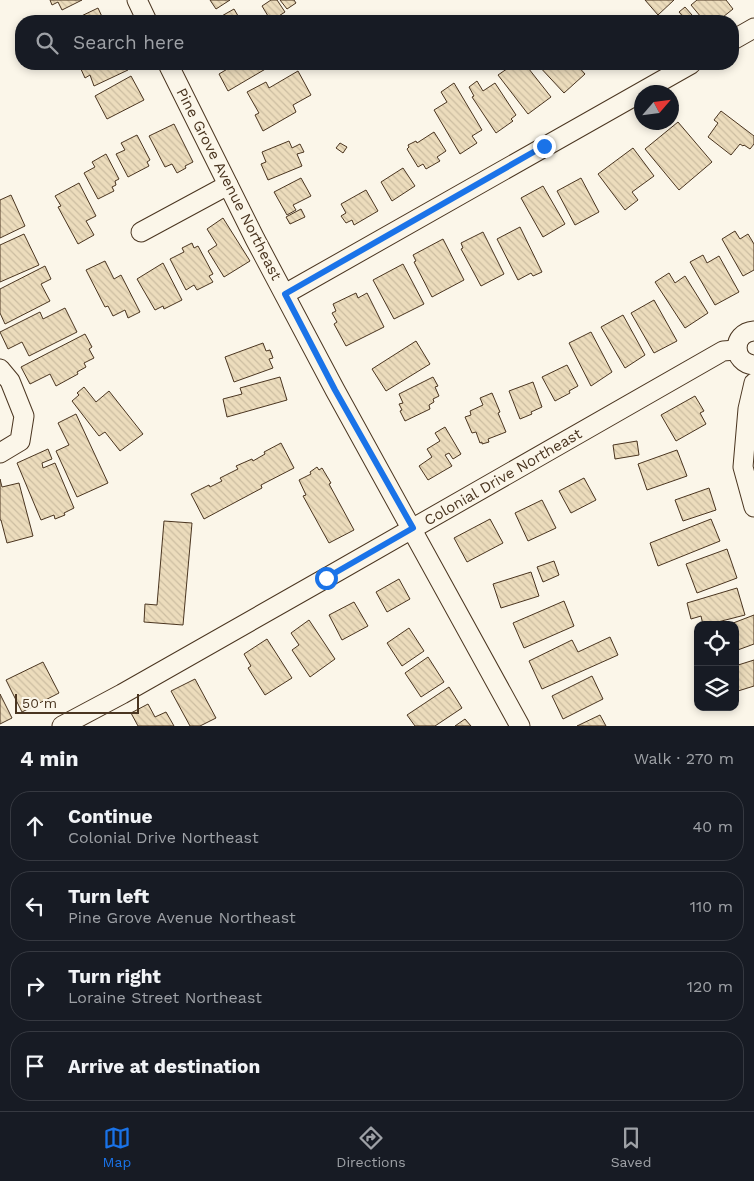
<!DOCTYPE html>
<html lang="en">
<head>
<meta charset="utf-8">
<style>
  body { margin:0; font-family:"Work Sans",sans-serif; background:#20242c; color:#f1f3f6 }
  .controls { position:absolute; right:15px; bottom:15px; display:grid; overflow:hidden; border-radius:10px; box-shadow:0 2px 8px #0003 }
  .controls button { width:45px; height:45px; display:grid; place-items:center; padding:0; border:0; border-bottom:1px solid #363941; background:#171b24; color:#f1f3f6; font:25px sans-serif }
  .compass { position:absolute; left:634px; top:85px; width:45px; height:45px; border-radius:50%; background:#171b24; box-shadow:0 2px 8px #0003; rotate:62deg }
  .scale { position:absolute; left:15px; bottom:12px; width:124px; box-sizing:border-box; padding-left:5px; border:2px solid #4a3520; border-top:0; font-size:14px; line-height:18px; white-space:nowrap; color:#4a3520; -webkit-text-stroke:4px #fbf6e9; paint-order:stroke }
  .stop { position:absolute; width:15px; height:15px; margin:-11px; border:4px solid #1a73e8; border-radius:50%; background:#fff }
  .stop.end { background:#1a73e8; border-color:#fff; box-shadow:0 1px 5px #0008 }
  .list { margin:0; padding:0; list-style:none }
  h2 { display:flex; justify-content:space-between; align-items:center; height:65px; margin:0; padding:0 20px; font-size:21px }
  h2 small { font-size:16px; font-weight:400; color:#9ea1a6 }
  .list li { display:grid; grid-template-columns:32px 1fr auto; gap:15px; align-items:center; box-sizing:border-box; height:70px; margin:0 10px 10px; padding:0 10px; border:1px solid #363941; border-radius:20px }
  .list b { display:block; font-size:19px; white-space:nowrap }
  .list p { margin:0; font-size:16px; white-space:nowrap; color:#9ea1a6 }
  .list em { font-size:16px; font-style:normal; color:#9ea1a6 }
  .icon { flex:none; width:28px; height:28px; fill:none; stroke:currentColor; stroke-width:2; stroke-linecap:round; stroke-linejoin:round }
  .map { position:relative; flex:none; width:754px; height:726px; overflow:hidden }
  .search { position:absolute; background:#171b24; box-shadow:0 2px 8px #0003; left:15px; right:15px; top:15px; height:55px; display:flex; align-items:center; gap:12px; box-sizing:border-box; padding:0 18px; border-radius:20px; color:#9ea1a6; font-size:19px }
  .sheet { height:385px; background:#171b24 }
  nav { display:flex; justify-content:space-around; align-items:center; box-sizing:border-box; height:70px; border-top:1px solid #363941; background:#171b24; font-size:14px; color:#9ea1a6 }
  nav a { display:grid; justify-items:center; gap:2px }
  nav .on { color:#1a73e8 }
  .map>svg:first-child { display:block }
</style>
</head>
<body>
<div class="map">
<svg width="754" height="726" viewBox="0 0 754 726">
  <defs>
    <pattern id="building-back-hatch" width="6" height="6" patternUnits="userSpaceOnUse" patternTransform="scale(1.25)"><rect width="6" height="6" fill="#ecdcbc"/><path d="M-1 5l2 2M0 0l6 6M5-1l2 2" fill="none" stroke="#ccbda1"/></pattern>
  </defs>
  <rect width="100%" height="100%" fill="#fbf6e9"/>
  <g fill="url(#building-back-hatch)" stroke="#4a3520">
    <path d="M50,0H82L62,10L58,2L52,5Z"/>
    <path d="M210,0H230L216,9Z"/>
    <path d="M271,0H277L285,12L271,21L262,6Z"/>
    <path d="M280,0H294L296,3L287,9Z"/>
    <path d="M645,0H674L658,15Z"/>
    <path d="M697,0H726L733,9L718,21H695L701,17L691,5Z"/>
    <path d="M685,7L692,15L686,20L679,12Z"/>
    <path d="M98,8L104,21H71Z"/>
    <path d="M234,9L241,21H213Z"/>
    <path d="M84,64H125L128,70L94,86L90,75L85,78L80,67L85,65Z"/>
    <path d="M233,64H274L228,91L219,74L234,65Z"/>
    <path d="M514,64H525L551,97L528,114L498,75Z"/>
    <path d="M537,64H576L585,74L564,93Z"/>
    <path d="M298,71L311,95L293,105L296,112L263,131L255,115L259,113L247,92L266,82L269,88Z"/>
    <path d="M131,76L144,100L107,119L95,96Z"/>
    <path d="M477,81L483,91L495,83L516,115L511,119L513,121L496,133L472,97L474,96L469,87Z"/>
    <path d="M454,83L482,130L472,136L477,143L460,154L434,110L447,102L441,92Z"/>
    <path d="M721,111L754,136V144L750,149L744,145L743,146L740,144L731,155L708,137L718,123L714,120Z"/>
    <path d="M678,122L712,162L679,190L645,149Z"/>
    <path d="M174,124L193,162L185,166L186,168L177,173L172,164L165,167L149,136Z"/>
    <path d="M434,132L446,151L437,157L440,161L426,169L423,164L418,167L407,149L409,147L408,145L416,141L417,143Z"/>
    <path d="M137,135L150,160L147,162L149,166L128,177L116,154L125,150L121,143Z"/>
    <path d="M289,141L292,148L300,144L304,152L297,154L302,166L268,180L261,164L266,162L262,152Z"/>
    <path d="M340,143L347,147L343,153L336,148Z"/>
    <path d="M633,148L654,176L632,192L638,200L625,210L598,174Z"/>
    <path d="M106,154L119,179L115,181L116,185L112,187L114,191L98,199L84,173L95,167L92,162Z"/>
    <path d="M403,168L415,186L392,201L381,182Z"/>
    <path d="M301,178L311,196L293,205L296,210L287,215L274,192Z"/>
    <path d="M581,178L599,212L575,225L557,191Z"/>
    <path d="M79,183L96,216L86,221L94,235L78,244L58,207L61,206L55,196Z"/>
    <path d="M543,186L565,224L543,237L521,198Z"/>
    <path d="M366,190L378,211L354,225L352,220L346,223L341,216L346,213L341,204Z"/>
    <path d="M11,195L25,226L0,238V200Z"/>
    <path d="M301,209L305,217L290,224L286,217Z"/>
    <path d="M223,218L250,261L224,277L208,251L217,245L207,229Z"/>
    <path d="M520,227L542,272L533,276L531,273L518,280L497,239Z"/>
    <path d="M735,231L740,239L748,234L754,244V270L743,276L722,239Z"/>
    <path d="M483,232L504,274L481,286L461,249L463,248L461,243Z"/>
    <path d="M24,234L39,265L0,282V245Z"/>
    <path d="M443,239L464,280L432,297L414,262L416,261L413,255Z"/>
    <path d="M192,243L194,248L198,246L213,274L209,276L213,282L197,290L194,285L186,290L170,259L184,252L182,248Z"/>
    <path d="M703,255L707,263L719,256L739,292L715,305L690,262Z"/>
    <path d="M105,261L114,279L121,275L140,312L128,318L125,310L113,316L108,306L105,307L86,270Z"/>
    <path d="M163,263L182,300L164,309L163,306L155,310L137,279Z"/>
    <path d="M403,264L424,304L394,319L373,280Z"/>
    <path d="M45,266L51,279L41,284L50,301L5,324L0,313V289Z"/>
    <path d="M669,273L675,283L685,276L708,313L685,328L655,282Z"/>
    <path d="M356,293L358,298L367,293L384,327L346,346L334,324L337,322L332,313L336,311L333,304Z"/>
    <path d="M654,300L677,341L654,353L631,313Z"/>
    <path d="M65,308L77,332L29,356L22,342L8,349L0,332L40,312L43,319Z"/>
    <path d="M623,315L645,355L625,368L601,327Z"/>
    <path d="M591,332L612,372L591,386L569,343Z"/>
    <path d="M85,334L92,347L89,349L94,358L84,363L86,367L77,372L78,374L56,386L50,374L30,384L21,367Z"/>
    <path d="M416,341L430,364L386,391L372,369Z"/>
    <path d="M263,343L266,351L270,350L273,358L269,359L273,368L234,382L225,357Z"/>
    <path d="M567,365L578,386L569,391L570,393L555,401L542,377Z"/>
    <path d="M280,377L287,400L227,417L223,399L242,394L240,388Z"/>
    <path d="M433,377L438,386L435,387L439,396L433,399L434,402L429,405L430,409L405,421L400,411L402,410L399,404L403,403L399,394Z"/>
    <path d="M533,382L542,407L531,412L532,414L520,419L509,391Z"/>
    <path d="M84,387L96,402L109,391L143,434L120,451L105,432L99,436L72,401L79,395L77,393Z"/>
    <path d="M492,393L500,412L498,413L506,432L488,439L489,442L482,444V442L480,443L476,432L472,433L465,417L471,415L470,411L483,405L480,398Z"/>
    <path d="M695,396L704,411L700,413L706,424L676,441L661,415Z"/>
    <path d="M76,414L108,483L77,497L56,451L69,445L58,423Z"/>
    <path d="M445,427L461,454L453,459L449,453L445,455L452,466L428,480L419,466L432,457L427,449L440,441L435,433Z"/>
    <path d="M637,441L639,455L615,459L613,445Z"/>
    <path d="M281,443L294,468L261,485L262,488L204,519L191,494L209,485L210,487L222,481L220,478L238,469L236,466L252,459L253,461L265,454L264,452Z"/>
    <path d="M48,449L52,459L42,463L43,468L55,463L74,508L64,513L65,515L55,519L54,515L41,520L17,463Z"/>
    <path d="M677,450L687,476L647,490L638,464Z"/>
    <path d="M317,467L319,470L322,468L331,483L329,484L354,530L329,543L303,496L306,495L299,480L311,474L310,472Z"/>
    <path d="M584,478L596,500L571,513L559,491Z"/>
    <path d="M0,479L2,487L19,483L33,536L7,543L1,520H0Z"/>
    <path d="M709,488L716,510L683,521L675,500Z"/>
    <path d="M542,500L556,528L528,541L515,513Z"/>
    <path d="M490,519L503,543L467,562L454,538Z"/>
    <path d="M711,519L720,541L658,566L650,543Z"/>
    <path d="M164,521L192,523L183,625L144,622L145,604L157,605Z"/>
    <path d="M727,549L737,578L697,593L686,564Z"/>
    <path d="M554,561L559,575L543,582L537,567Z"/>
    <path d="M531,572L539,596L501,608L493,584Z"/>
    <path d="M399,579L410,599L387,612L376,592Z"/>
    <path d="M737,588L745,615L706,625H703L701,616L691,619L687,603Z"/>
    <path d="M564,601L574,626L524,648L513,623Z"/>
    <path d="M354,602L368,626L342,640L329,615Z"/>
    <path d="M754,615V644L735,651V625H728Z"/>
    <path d="M309,620L335,659L310,677L292,650L299,645L291,633Z"/>
    <path d="M409,628L424,651L402,666L387,643Z"/>
    <path d="M610,637L618,655L542,689L529,661L572,640L578,652Z"/>
    <path d="M267,639L292,678L265,695L248,668L251,666L244,654Z"/>
    <path d="M428,657L444,682L421,697L405,673Z"/>
    <path d="M754,660V686L738,691L735,681V666Z"/>
    <path d="M43,662L59,693L22,712L6,680Z"/>
    <path d="M592,676L603,699L563,719L552,696Z"/>
    <path d="M195,679L216,718L200,726H190L171,691Z"/>
    <path d="M449,687L462,708L435,726H415L407,715Z"/>
    <path d="M0,694L12,718L0,724Z"/>
    <path d="M148,704L155,717L166,712L174,726H138L131,713Z"/>
    <path d="M600,715L606,726H577Z"/>
    <path d="M465,719L471,726H455Z"/>
  </g>
  <g fill="none" stroke-linecap="round" stroke-linejoin="round">
    <g stroke="#4a3520" stroke-width="21">
      <g id="minor">
        <path d="M137,0L147,21"/>
        <path d="M733,40L754,28"/>
        <path d="M168,64L255,239L335,390L520,726"/>
        <path d="M141,232L228,185"/>
        <path d="M285,294L691,64"/>
        <path d="M754,331C731,333 732,363 754,365"/>
        <path d="M0,369L10,381L24,416L20,441L0,453"/>
        <path d="M754,383L748,409L743,467L754,507"/>
        <path d="M62,726L122,694L326,578L723,351L736,350"/>
      </g>
    </g>
    <use href="#minor" stroke="#fbf6e9" stroke-width="19"/>
  </g>
  <g fill="none" stroke-linecap="round" stroke-linejoin="round">
    <path stroke="#1a73e8" stroke-width="6" d="M326,578L413,528L335,390L285,294L544,146"/>
  </g>
  <g text-anchor="middle" stroke-width="4" stroke-linejoin="round" paint-order="stroke">
    <g font-size="15" fill="#4a3520" stroke="#fbf6e9">
      <text transform="translate(229 184) rotate(63)" y="5">Pine Grove Avenue Northeast</text>
      <text transform="translate(503 477) rotate(-30)" y="5">Colonial Drive Northeast</text>
    </g>
  </g>
</svg>
<div class="controls">
<button><svg class="icon" aria-label="locate" viewBox="0 0 24 24"><circle cx="12" cy="12" r="6"/><path d="M12 2v4M12 18v4M2 12h4M18 12h4"/></svg></button>
<button><svg class="icon" aria-label="layers" viewBox="0 0 24 24"><path d="M12 4l9 5-9 5-9-5zM3 14l9 5 9-5"/></svg></button>
</div>
<svg class="compass" viewBox="-18 -18 36 36"><path d="M0-13l5 13h-10z" fill="#e53935"/><path d="M0 13l5-13h-10z" fill="#9ea1a6"/></svg>
<div class="scale">50 m</div>
<div class="stop" style="left:326px;top:578px"></div>
<div class="stop end" style="left:544px;top:146px"></div>
<div class="search"><svg class="icon" aria-label="search" viewBox="0 0 24 24"><circle cx="10" cy="10" r="6"/><path d="M15 15l6 6"/></svg>Search here</div>
</div>
<section class="sheet">
<h2>4 min<small>Walk · 270 m</small></h2>
<ul class="list">
<li><svg class="icon" aria-label="ahead" viewBox="0 0 24 24"><path d="M12 20V5M6 11l6-6 6 6"/></svg><div><b>Continue</b><p>Colonial Drive Northeast</p></div><em>40 m</em></li>
<li><svg class="icon" aria-label="left" viewBox="0 0 24 24"><path d="M17 20v-9H6M10 6l-5 5 5 5"/></svg><div><b>Turn left</b><p>Pine Grove Avenue Northeast</p></div><em>110 m</em></li>
<li><svg class="icon" aria-label="right" viewBox="0 0 24 24"><path d="M7 20v-9h11M14 6l5 5-5 5"/></svg><div><b>Turn right</b><p>Loraine Street Northeast</p></div><em>120 m</em></li>
<li><svg class="icon" aria-label="arrive" viewBox="0 0 24 24"><path d="M6 21V4h12l-3 4 3 4H6"/></svg><div><b>Arrive at destination</b></div></li>
</ul>
</section>
<nav>
<a class="on"><svg class="icon" aria-label="map" viewBox="0 0 24 24"><path d="M3 6l6-2 6 2 6-2v14l-6 2-6-2-6 2zM9 4v14M15 6v14"/></svg>Map</a>
<a><svg class="icon" aria-label="directions" viewBox="0 0 24 24"><path d="M12 3l9 9-9 9-9-9zM9 14v-3h6M13 9l2 2-2 2"/></svg>Directions</a>
<a><svg class="icon" aria-label="saved" viewBox="0 0 24 24"><path d="M7 4h10v16l-5-4-5 4z"/></svg>Saved</a>
</nav>
</body>
</html>
